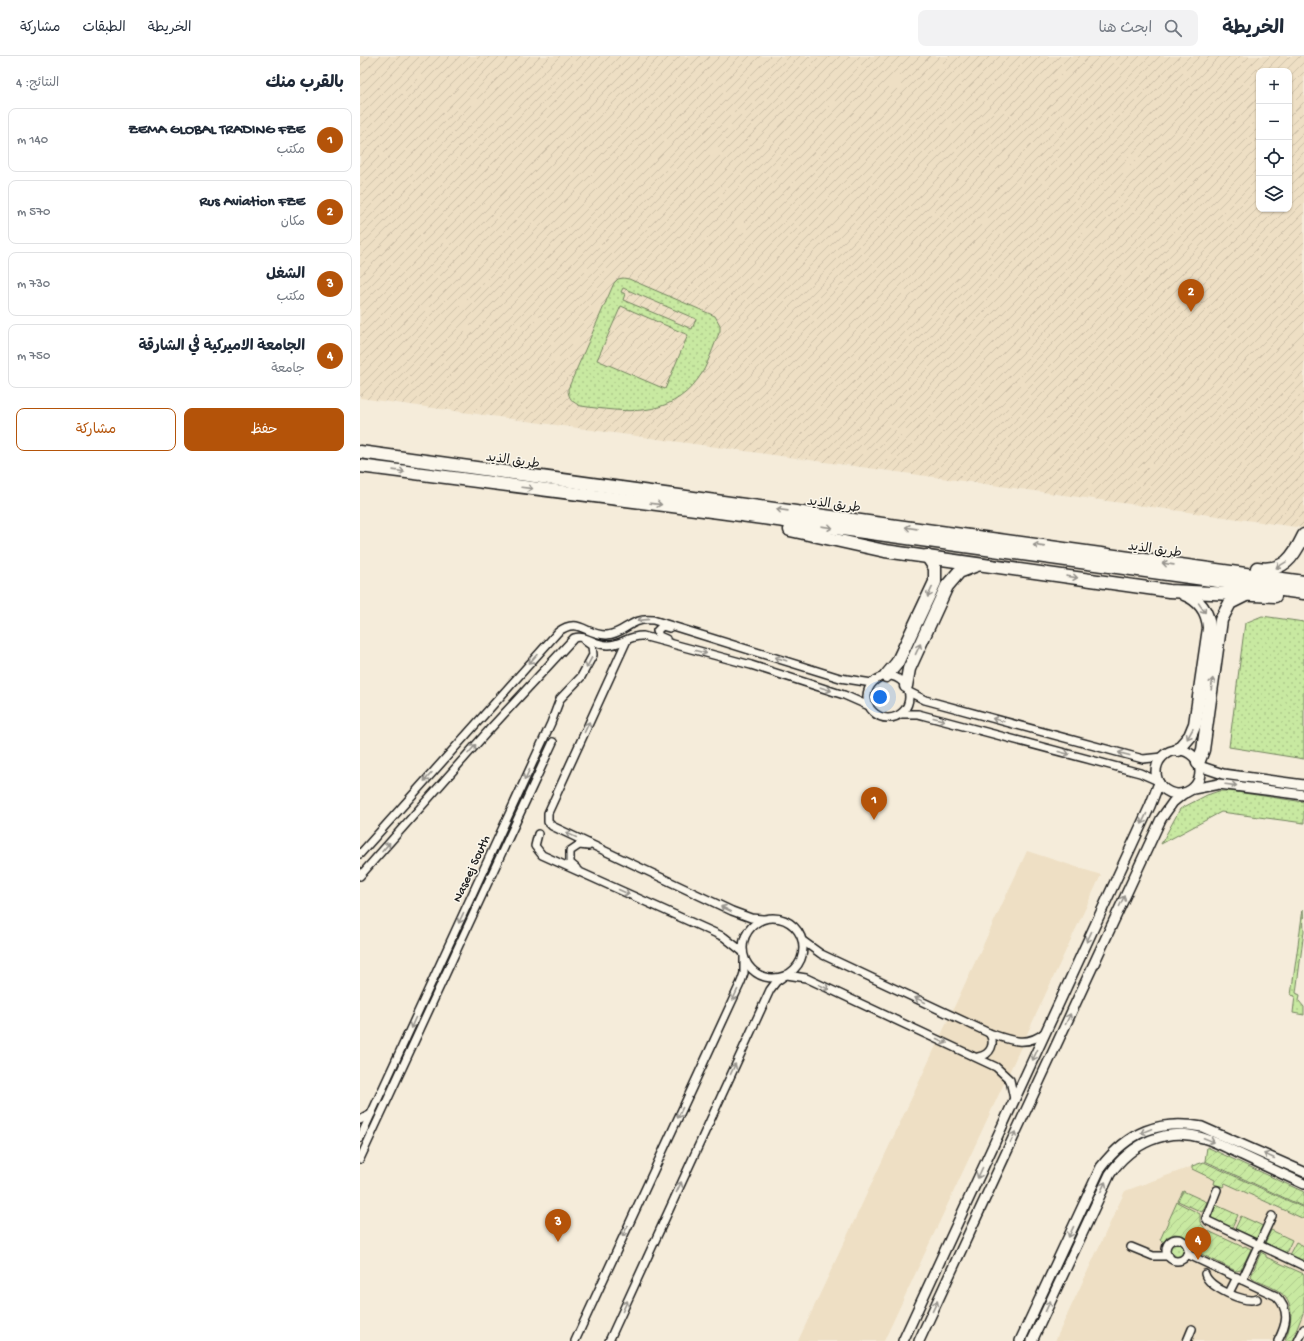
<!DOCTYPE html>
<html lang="ar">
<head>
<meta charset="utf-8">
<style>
  body { margin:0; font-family:"Gochi Hand","Playpen Sans Arabic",sans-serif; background:#f2f2f3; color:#1f2937; direction:rtl }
  .controls { position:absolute; right:12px; top:12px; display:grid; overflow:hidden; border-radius:8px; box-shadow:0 1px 3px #0004 }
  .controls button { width:36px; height:36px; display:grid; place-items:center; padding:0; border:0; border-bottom:1px solid #e0e1e3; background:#fff; color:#1f2937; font:20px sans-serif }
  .you { position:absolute; left:520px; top:641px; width:14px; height:14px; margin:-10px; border:3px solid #fff; border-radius:50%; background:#1a73e8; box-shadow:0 0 0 6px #1a73e833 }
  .badge { display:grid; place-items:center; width:26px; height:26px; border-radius:50%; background:#b45309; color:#fff; font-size:13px; font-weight:700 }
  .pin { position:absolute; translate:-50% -33px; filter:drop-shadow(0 1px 2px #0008) }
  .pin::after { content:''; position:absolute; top:21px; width:14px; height:12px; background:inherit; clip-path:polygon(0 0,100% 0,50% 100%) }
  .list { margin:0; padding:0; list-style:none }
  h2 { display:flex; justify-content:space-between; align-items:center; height:52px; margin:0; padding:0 16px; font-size:17px }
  h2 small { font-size:13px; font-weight:400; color:#747a83 }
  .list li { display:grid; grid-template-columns:26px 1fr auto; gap:12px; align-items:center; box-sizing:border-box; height:64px; margin:0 8px 8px; padding:0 8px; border:1px solid #e0e1e3; border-radius:8px }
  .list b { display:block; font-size:15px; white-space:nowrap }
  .list p { margin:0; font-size:13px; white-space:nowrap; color:#747a83 }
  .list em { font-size:13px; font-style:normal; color:#747a83 }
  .actions { display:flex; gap:8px; padding:12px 16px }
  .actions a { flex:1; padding:9px 0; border:1px solid #b45309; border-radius:8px; text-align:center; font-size:14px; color:#b45309 }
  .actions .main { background:#b45309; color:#fff }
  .icon { flex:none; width:22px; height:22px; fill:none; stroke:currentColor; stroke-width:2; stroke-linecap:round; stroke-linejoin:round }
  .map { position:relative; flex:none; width:944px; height:1285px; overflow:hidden; direction:ltr }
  header { display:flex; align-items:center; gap:24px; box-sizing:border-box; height:56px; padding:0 20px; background:#fff; border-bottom:1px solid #e0e1e3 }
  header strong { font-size:19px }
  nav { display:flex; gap:22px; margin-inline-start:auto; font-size:14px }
  .search { width:280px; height:36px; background:#f2f2f3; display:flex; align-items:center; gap:10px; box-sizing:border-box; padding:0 14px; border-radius:8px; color:#747a83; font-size:15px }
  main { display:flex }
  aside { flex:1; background:#fff }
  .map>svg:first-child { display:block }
</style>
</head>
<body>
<header>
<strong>الخريطة</strong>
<div class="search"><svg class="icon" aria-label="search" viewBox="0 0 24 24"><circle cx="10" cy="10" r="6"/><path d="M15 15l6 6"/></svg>ابحث هنا</div>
<nav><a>الخريطة</a><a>الطبقات</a><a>مشاركة</a></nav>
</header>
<main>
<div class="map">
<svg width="944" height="1285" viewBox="0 0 944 1285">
  <defs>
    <pattern id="industrial-furrows" width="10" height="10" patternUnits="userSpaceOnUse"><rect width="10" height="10" fill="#eedfc4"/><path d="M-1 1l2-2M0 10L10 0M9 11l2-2" fill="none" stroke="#ccbfa8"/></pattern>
    <pattern id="grass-dots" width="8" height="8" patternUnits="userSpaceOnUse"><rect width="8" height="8" fill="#c8e9a1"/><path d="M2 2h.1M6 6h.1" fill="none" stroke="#abc78a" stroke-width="1.8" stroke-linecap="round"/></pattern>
    <pattern id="garden-furrows" width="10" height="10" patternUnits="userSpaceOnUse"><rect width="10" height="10" fill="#c8e9a1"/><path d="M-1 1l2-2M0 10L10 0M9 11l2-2" fill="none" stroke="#abc78a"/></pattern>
  </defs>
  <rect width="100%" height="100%" fill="#f5ecda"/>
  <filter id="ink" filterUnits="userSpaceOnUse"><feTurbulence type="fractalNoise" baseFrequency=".025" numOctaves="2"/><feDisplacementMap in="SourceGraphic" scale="8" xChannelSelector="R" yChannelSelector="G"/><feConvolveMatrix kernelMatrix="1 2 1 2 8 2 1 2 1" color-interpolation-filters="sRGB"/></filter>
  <g filter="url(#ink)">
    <g fill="#eedfc4">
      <path d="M667,795L741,819L524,1285H438Z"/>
      <path d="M844,1106L944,1152V1285H695L765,1135Z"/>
    </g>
    <path fill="url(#industrial-furrows)" fill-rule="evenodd" d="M0,0H944V472L0,342ZM899,15H929V153H899Z"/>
    <g fill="url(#grass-dots)" stroke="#72825e" fill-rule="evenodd">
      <path d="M263,222L269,223L355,260L360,269V275C353,290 348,310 338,323C309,363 264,356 221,350C213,347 208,342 208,333L254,227L258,223ZM263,232L336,263L332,273L263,244L265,238L261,236ZM261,250L328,279L305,333L237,304Z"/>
      <path d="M902,560L944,566V703L869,691L885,567Z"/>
      <path d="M859,735H870L944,746V767L861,756L801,788L820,753L847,739Z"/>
      <path d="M943,853L944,875L936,937L940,939L939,945L944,951V959L933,957L935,940L931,939Z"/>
      <circle cx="817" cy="1193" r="8"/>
    </g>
    <g fill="url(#garden-furrows)" stroke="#72825e">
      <path d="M847,1091L944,1136V1151L845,1105Z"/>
      <path d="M844,1106L944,1152V1163L865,1127L863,1131L854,1128L855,1124L832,1113V1110Z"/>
      <path d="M823,1135L847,1146L842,1156L818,1145Z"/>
      <path d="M817,1146L840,1158V1166L846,1174L883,1191L885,1190L891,1193L881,1214L876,1215L835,1195L831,1186L823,1179L814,1178L807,1181L805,1186L800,1184Z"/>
      <path d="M856,1149L878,1159L872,1172L850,1162Z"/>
      <path d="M881,1160L903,1170L897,1183L875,1173Z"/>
      <path d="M911,1174L932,1184L926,1197L905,1187Z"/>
      <path d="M936,1186L944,1190V1206L929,1199Z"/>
      <path d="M901,1196L906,1199V1201L944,1218V1255L932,1285L925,1284C933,1265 936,1242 913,1232C906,1228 896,1226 891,1220Z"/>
    </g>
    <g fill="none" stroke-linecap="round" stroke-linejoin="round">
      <g stroke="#1c1c1c" stroke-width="10">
        <g id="street">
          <path d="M306,583L299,580L297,575L302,570L309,572"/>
          <path d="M267,584L188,757V766L192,770L372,855L391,862L403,863"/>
          <circle cx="528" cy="641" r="21"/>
          <path d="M549,636L565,644L783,703L802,701"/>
          <path d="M541,658H558L780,717L798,725"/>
          <path d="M178,778L175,790L182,799L364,881L383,896"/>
          <path d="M0,798L198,576C219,560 226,580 247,579C265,578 270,561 293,564L480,622L512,627"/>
          <path d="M216,812L210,807V795L219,789L228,790"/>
          <path d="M0,820L129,674L214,582C225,578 235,589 247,589C260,590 269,579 283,580L391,609L484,639L509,650"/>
          <circle cx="413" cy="892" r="30"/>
          <path d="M443,885L461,898L629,977C649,984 667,992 685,976"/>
          <path d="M427,919L446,922L636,1011L650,1024L654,1043"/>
          <path d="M618,1001C631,999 636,987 629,977"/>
          <path d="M0,1064L11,1058"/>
          <path d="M0,1082L191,667L200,643L221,621L233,599L232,590L225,585"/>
          <path d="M0,1103L193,686"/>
          <path d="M857,1134L846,1162L848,1165L944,1210"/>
          <circle cx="817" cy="1194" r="11"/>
          <path d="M771,1191L793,1200H809"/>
          <path d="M827,1198L916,1240C931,1255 926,1269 918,1285"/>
          <path d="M845,1218C848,1231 885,1248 897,1243"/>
          <path d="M882,1224L912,1160"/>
          <path d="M869,1237L877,1221"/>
          <path d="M215,1285L381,926L384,917V902"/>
          <path d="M249,1285L410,934L416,926L423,921"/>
          <path d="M827,1285L832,1273"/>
          <path d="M938,1285L944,1273"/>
        </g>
      </g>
      <g stroke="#1c1c1c" stroke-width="12">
        <g id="secondary">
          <circle cx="818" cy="716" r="22"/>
          <path d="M839,710L863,718L944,729"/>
          <path d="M833,733L859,728L944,739"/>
          <path d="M543,1285L790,750L799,727"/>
          <path d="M559,1285L801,763L813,746L824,737"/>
          <path d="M660,1285L741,1111C768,1076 799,1063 842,1071L944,1116"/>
          <path d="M672,1285L750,1118C771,1088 806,1070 843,1082C857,1086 869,1093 882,1099C903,1109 923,1118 944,1128"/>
        </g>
      </g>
      <g stroke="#1c1c1c" stroke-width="15">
        <g id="highway">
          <path d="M0,396L944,526"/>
          <path d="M0,410L359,456L944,537"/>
          <path d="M430,474L525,495L809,535L915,540"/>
          <path d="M897,512C924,516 933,502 944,479"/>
          <path d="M526,620L537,607L575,526V512L567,500"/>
          <path d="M546,630L549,613L587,530L599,516L617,509"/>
          <path d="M818,694L830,680L835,668L849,572C848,555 840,544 824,538"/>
          <path d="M838,707L843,694L861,564L870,547L884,540"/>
        </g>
      </g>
      <use href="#street" stroke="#fbf7ec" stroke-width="7"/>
      <use href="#secondary" stroke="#fbf7ec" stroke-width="9"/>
      <use href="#highway" stroke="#fbf7ec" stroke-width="12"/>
    </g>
    <defs><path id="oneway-shaft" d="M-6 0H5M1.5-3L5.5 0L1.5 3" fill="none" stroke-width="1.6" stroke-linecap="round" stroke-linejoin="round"/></defs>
    <g stroke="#97948e">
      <use href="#oneway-shaft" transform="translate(39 415) rotate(8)"/>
      <use href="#oneway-shaft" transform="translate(167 432) rotate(7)"/>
      <use href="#oneway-shaft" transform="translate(296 448) rotate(7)"/>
      <use href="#oneway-shaft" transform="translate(422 454) rotate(-172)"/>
      <use href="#oneway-shaft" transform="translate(467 471) rotate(8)"/>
      <use href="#oneway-shaft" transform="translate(551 472) rotate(-172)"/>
      <use href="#oneway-shaft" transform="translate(679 490) rotate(-172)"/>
      <use href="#oneway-shaft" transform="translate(808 508) rotate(-172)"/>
      <use href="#oneway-shaft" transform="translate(921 509) rotate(149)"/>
      <use href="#oneway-shaft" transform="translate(712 521) rotate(8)"/>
      <use href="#oneway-shaft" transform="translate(570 536) rotate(115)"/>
      <use href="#oneway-shaft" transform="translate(842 552) rotate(55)"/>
      <use href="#oneway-shaft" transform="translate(283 564) rotate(174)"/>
      <use href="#oneway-shaft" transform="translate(558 593) rotate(-65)"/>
      <use href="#oneway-shaft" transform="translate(341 596) rotate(15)"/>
      <use href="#oneway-shaft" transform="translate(173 603) rotate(132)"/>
      <use href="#oneway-shaft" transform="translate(421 603) rotate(-162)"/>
      <use href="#oneway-shaft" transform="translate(229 607) rotate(117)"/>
      <use href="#oneway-shaft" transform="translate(852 628) rotate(-82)"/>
      <use href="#oneway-shaft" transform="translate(466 633) rotate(18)"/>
      <use href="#oneway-shaft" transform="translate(579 663) rotate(15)"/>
      <use href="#oneway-shaft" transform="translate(638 664) rotate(-165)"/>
      <use href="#oneway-shaft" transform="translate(227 671) rotate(-65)"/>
      <use href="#oneway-shaft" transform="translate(830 678) rotate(119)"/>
      <use href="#oneway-shaft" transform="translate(112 693) rotate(-49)"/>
      <use href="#oneway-shaft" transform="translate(704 697) rotate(15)"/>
      <use href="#oneway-shaft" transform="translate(764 698) rotate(-165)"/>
      <use href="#oneway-shaft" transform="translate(167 719) rotate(115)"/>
      <use href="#oneway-shaft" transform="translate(68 721) rotate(132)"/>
      <use href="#oneway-shaft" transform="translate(871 729) rotate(7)"/>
      <use href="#oneway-shaft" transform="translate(784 763) rotate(115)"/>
      <use href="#oneway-shaft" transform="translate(211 779) rotate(-155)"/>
      <use href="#oneway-shaft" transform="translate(26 791) rotate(-49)"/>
      <use href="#oneway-shaft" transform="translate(264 836) rotate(24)"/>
      <use href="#oneway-shaft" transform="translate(762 845) rotate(-65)"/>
      <use href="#oneway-shaft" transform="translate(366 853) rotate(-154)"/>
      <use href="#oneway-shaft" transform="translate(101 862) rotate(115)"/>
      <use href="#oneway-shaft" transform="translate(729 881) rotate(115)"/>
      <use href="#oneway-shaft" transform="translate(464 931) rotate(25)"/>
      <use href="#oneway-shaft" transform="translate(375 939) rotate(115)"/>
      <use href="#oneway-shaft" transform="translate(560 944) rotate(-155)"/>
      <use href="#oneway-shaft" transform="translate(708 963) rotate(-65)"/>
      <use href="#oneway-shaft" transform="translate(53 967) rotate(114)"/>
      <use href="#oneway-shaft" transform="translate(582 985) rotate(24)"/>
      <use href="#oneway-shaft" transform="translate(675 999) rotate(115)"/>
      <use href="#oneway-shaft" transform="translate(373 1013) rotate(-65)"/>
      <use href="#oneway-shaft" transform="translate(320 1057) rotate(115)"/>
      <use href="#oneway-shaft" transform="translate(786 1075) rotate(158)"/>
      <use href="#oneway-shaft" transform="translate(653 1081) rotate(-65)"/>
      <use href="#oneway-shaft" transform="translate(849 1084) rotate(22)"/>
      <use href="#oneway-shaft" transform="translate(909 1100) rotate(-155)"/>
      <use href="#oneway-shaft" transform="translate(620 1117) rotate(115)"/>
      <use href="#oneway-shaft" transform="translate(319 1131) rotate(-65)"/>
      <use href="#oneway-shaft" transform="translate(743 1131) rotate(-65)"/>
      <use href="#oneway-shaft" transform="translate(265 1175) rotate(115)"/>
      <use href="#oneway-shaft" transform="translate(711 1176) rotate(115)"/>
      <use href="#oneway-shaft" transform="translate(265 1250) rotate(-65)"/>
      <use href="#oneway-shaft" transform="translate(575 1250) rotate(-65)"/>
      <use href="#oneway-shaft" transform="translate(688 1250) rotate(-65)"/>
    </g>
  </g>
  <g text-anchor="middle" stroke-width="3" stroke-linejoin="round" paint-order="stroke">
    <g font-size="13" fill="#1c1c1c" stroke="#fbf7ec">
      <text transform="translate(153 403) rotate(8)" y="5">طريق الذيد</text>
      <text transform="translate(474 447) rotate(8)" y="5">طريق الذيد</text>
      <text transform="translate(795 492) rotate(8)" y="5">طريق الذيد</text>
      <text transform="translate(110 812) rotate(-65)" y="5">Naseej South</text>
    </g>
  </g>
</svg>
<div class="controls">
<button>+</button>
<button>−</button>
<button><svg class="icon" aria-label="locate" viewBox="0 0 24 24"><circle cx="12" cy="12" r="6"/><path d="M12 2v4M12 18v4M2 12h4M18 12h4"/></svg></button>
<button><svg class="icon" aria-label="layers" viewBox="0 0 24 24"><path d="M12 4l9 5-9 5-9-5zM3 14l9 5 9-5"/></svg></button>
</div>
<div class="you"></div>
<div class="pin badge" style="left:514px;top:764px">1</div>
<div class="pin badge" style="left:831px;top:256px">2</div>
<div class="pin badge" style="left:198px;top:1186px">3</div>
<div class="pin badge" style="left:838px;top:1204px">4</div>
</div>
<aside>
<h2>بالقرب منك<small>النتائج: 4</small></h2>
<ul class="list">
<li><span class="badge">1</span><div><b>ZEMA GLOBAL TRADING FZE</b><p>مكتب</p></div><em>140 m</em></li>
<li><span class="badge">2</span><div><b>Rus Aviation FZE</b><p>مكان</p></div><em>570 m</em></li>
<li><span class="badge">3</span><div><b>الشغل</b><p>مكتب</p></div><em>730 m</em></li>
<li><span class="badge">4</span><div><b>الجامعة الاميركية في الشارقة</b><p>جامعة</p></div><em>750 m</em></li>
</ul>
<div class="actions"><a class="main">حفظ</a><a>مشاركة</a></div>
</aside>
</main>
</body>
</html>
